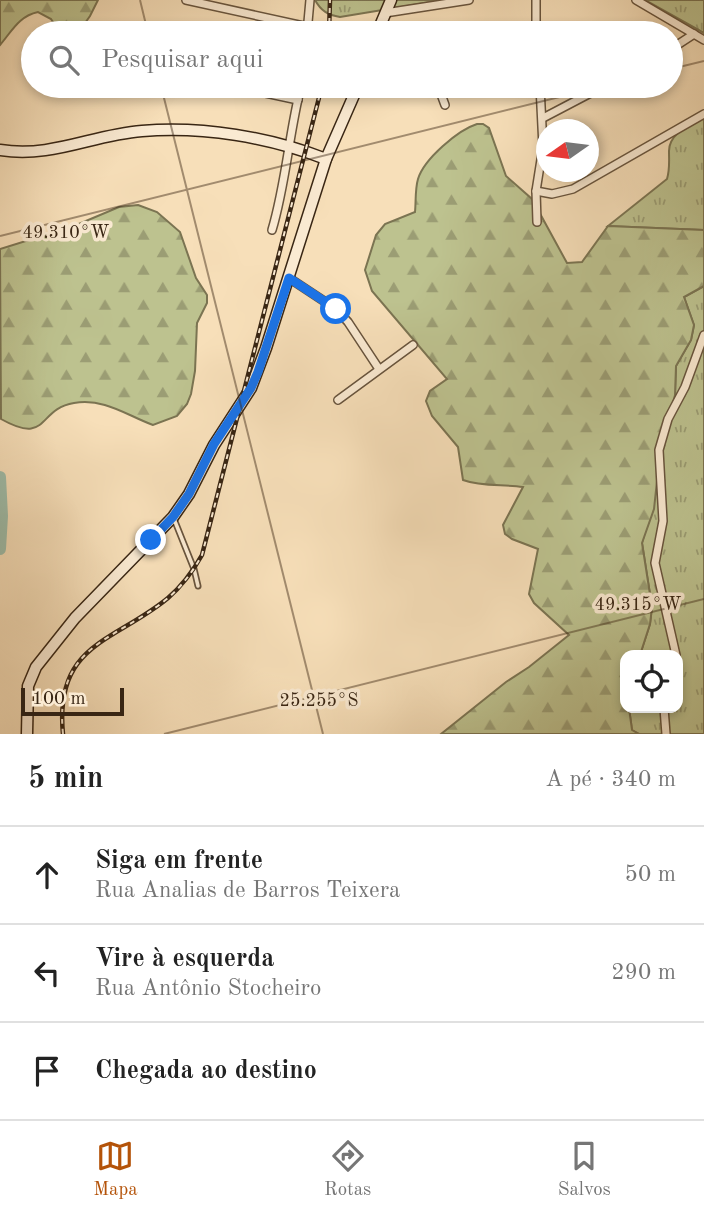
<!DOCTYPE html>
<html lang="pt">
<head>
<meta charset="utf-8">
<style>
  body { margin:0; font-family:"Old Standard TT",serif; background:#f6f6f6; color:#222 }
  .controls { position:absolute; right:21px; bottom:21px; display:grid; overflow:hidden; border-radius:14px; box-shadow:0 4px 10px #0003 }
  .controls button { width:63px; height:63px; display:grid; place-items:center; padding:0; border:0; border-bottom:2px solid #e0e0e0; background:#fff; color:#222; font:35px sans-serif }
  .compass { position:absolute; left:536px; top:119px; width:63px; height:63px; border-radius:50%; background:#fff; box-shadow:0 4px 10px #0003; rotate:256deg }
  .scale { position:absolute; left:21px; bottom:18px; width:103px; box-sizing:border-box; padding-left:7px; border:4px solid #392614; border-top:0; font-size:19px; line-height:24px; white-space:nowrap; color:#392614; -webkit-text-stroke:5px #faead2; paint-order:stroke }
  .stop { position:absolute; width:21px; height:21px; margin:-16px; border:5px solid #1a73e8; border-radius:50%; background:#fff }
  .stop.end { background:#1a73e8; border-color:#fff; box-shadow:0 2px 7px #0008 }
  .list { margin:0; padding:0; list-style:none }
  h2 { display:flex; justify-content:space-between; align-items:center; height:91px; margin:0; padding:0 28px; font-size:30px }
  h2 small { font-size:23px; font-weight:400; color:#767676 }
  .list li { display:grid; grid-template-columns:46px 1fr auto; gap:21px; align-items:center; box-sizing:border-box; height:98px; padding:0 28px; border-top:2px solid #e0e0e0 }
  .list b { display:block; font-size:26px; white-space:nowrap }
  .list p { margin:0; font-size:23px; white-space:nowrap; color:#767676 }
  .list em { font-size:23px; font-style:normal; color:#767676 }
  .icon { flex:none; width:38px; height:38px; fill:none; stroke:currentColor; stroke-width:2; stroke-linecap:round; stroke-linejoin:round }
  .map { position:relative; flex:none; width:704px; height:734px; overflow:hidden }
  .search { position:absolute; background:#fff; box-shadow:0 4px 10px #0003; left:21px; right:21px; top:21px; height:77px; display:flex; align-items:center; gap:18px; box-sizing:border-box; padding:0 24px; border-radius:38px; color:#767676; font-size:26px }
  .sheet { height:385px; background:#fff }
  nav { display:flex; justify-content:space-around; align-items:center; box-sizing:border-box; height:98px; border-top:2px solid #e0e0e0; background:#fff; font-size:19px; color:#767676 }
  nav a { display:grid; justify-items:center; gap:4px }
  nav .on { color:#b45309 }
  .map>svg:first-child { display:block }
</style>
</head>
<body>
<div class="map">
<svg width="704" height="734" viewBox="0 0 704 734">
  <defs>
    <pattern id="grass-tufts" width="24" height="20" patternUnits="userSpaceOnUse" patternTransform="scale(1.75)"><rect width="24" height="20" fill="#bdc28f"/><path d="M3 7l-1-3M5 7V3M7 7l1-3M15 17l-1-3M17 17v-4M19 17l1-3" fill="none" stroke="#9b9d74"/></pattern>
    <pattern id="forest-firs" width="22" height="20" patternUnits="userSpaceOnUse" patternTransform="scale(1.75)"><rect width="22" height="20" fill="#bdc28f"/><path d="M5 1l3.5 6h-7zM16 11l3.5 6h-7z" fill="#9b9d74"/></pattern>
  </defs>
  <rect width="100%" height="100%" fill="#f7dfb9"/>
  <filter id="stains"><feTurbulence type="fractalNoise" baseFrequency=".00286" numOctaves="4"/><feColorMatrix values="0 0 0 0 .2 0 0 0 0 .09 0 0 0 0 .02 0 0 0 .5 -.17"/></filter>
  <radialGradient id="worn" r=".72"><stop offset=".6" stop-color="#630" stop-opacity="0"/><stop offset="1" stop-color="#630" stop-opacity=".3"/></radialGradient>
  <g fill="url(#grass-tufts)" stroke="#7b7452" stroke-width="2">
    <path d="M315,0H443L340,17C328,15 321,11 315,0Z"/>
    <path d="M645,0H704V33Z"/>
    <path d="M704,117V230L608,226L667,179C670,169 669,162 669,151C669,133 690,125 704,117Z"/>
    <path d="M704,286V734H639L632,730L629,708H678V655H640L650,624L652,607L642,543L657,489L660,453L675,395L676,366L691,340L694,325L684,297Z"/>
  </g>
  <g fill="url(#forest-firs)" stroke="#7b7452" stroke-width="2">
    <path d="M0,0H98L90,16L78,33H60L51,19L38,12C19,16 12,31 0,45Z"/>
    <path d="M477,124H483L489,128L506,176L532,199L567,263L582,262L608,226L704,230V286L684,297L694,325L691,340L676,366L675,395L660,453L654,509L642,543L652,607L650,624L640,655H625V708H629L632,730L639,734H441L506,682L529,667L569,635L534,603L529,594L538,549L512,539L505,534L503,525L523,487C503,484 482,487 463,480L458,447L432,416L426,401L430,391L447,379L372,291L365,270L376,235L385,224L415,212C416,202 415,189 418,179C424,159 458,130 477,124Z"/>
    <path d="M138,205L157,212L180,232L196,278L207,295V303L197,323L195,371L191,394L187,404L177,416L153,425C126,415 105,398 74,403C37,409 49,446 1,419L0,249L74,226L119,207Z"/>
  </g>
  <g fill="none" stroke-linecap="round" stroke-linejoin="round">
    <path stroke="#9ebdaa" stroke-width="12" d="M0,477L2,516L0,549"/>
    <g stroke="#68543d" stroke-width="7">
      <path id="lane" d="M174,519L194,569L198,586"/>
    </g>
    <g stroke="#68543d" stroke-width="10">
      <g id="street">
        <path d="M186,0L308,27"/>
        <path d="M636,0L704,40"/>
        <path d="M385,13L469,0"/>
        <path d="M307,33L310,0"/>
        <path d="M536,33V0"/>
        <path d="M671,49L694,34"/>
        <path d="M232,86L298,100"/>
        <path d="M438,86L445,105"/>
        <path d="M543,118L604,86"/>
        <path d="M536,191L552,194L573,189L704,114"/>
        <path d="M537,222L536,191L543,147L540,86"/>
        <path d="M272,230C286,183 289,133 301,86"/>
        <path d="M289,278L336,309L348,322L379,369"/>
        <path d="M338,400L413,345"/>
        <path d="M676,655L655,563L663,521L659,450L668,419L685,387L704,335"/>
        <path d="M664,708L666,734"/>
      </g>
    </g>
    <g stroke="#392614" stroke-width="13">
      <g id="secondary">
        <path d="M377,33L391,0"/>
        <path d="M0,150C53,158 91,135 142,131C203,126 269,137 326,159"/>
        <path d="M27,734L28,686L36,667L75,618L173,517L189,494L214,445L251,388L266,348L326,159L358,86"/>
      </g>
    </g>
    <use href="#lane" stroke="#faead2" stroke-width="3.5"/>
    <use href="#street" stroke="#faead2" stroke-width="7"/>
    <use href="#secondary" stroke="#faead2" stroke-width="10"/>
    <g stroke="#392614" stroke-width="4.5">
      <g id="rail">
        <path d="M329,33L330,0"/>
        <path d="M63,734C54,643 115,642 168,598C183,585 193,571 202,555L322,86"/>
      </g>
    </g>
    <use href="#rail" stroke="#faead2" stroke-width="2" stroke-dasharray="5" stroke-linecap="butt"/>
  </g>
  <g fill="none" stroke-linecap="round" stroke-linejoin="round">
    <path stroke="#1a73e8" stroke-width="9" d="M151,540L173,517L189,494L214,444L251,388L258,372L289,278L336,309"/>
  </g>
  <path fill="none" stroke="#392614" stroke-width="2" stroke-opacity="0.45" d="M140,0L148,33M671,69L704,61M161,86L323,734M0,236L604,86M164,734L704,599"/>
  <g font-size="18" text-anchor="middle" fill="#392614" stroke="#faead2" stroke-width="7" stroke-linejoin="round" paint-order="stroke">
    <text x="66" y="238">49.310°W</text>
    <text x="638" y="610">49.315°W</text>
    <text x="319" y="706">25.255°S</text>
  </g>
  <rect width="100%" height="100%" filter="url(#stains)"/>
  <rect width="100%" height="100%" fill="url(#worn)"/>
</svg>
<div class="controls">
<button><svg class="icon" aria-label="locate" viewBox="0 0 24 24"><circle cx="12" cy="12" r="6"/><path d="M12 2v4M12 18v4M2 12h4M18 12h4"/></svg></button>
</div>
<svg class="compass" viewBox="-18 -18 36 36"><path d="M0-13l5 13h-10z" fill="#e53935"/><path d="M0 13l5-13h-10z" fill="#767676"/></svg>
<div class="scale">100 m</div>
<div class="stop" style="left:336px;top:309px"></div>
<div class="stop end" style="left:151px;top:540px"></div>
<div class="search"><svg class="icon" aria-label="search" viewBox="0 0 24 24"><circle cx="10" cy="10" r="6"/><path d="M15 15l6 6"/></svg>Pesquisar aqui</div>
</div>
<section class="sheet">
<h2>5 min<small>A pé · 340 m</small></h2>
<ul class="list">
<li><svg class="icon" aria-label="ahead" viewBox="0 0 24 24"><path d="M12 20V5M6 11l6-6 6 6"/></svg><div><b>Siga em frente</b><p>Rua Analias de Barros Teixera</p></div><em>50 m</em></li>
<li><svg class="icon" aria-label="left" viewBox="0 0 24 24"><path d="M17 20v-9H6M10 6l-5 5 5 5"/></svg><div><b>Vire à esquerda</b><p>Rua Antônio Stocheiro</p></div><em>290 m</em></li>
<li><svg class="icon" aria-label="arrive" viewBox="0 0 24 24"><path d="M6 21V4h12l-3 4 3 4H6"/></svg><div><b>Chegada ao destino</b></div></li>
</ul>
</section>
<nav>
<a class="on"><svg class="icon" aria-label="map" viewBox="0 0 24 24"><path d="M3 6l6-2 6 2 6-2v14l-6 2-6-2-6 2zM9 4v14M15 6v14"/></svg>Mapa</a>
<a><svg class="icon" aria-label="directions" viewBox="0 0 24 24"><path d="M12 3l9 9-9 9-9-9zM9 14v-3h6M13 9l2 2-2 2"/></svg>Rotas</a>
<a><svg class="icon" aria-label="saved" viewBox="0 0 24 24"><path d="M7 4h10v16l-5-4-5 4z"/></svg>Salvos</a>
</nav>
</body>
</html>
